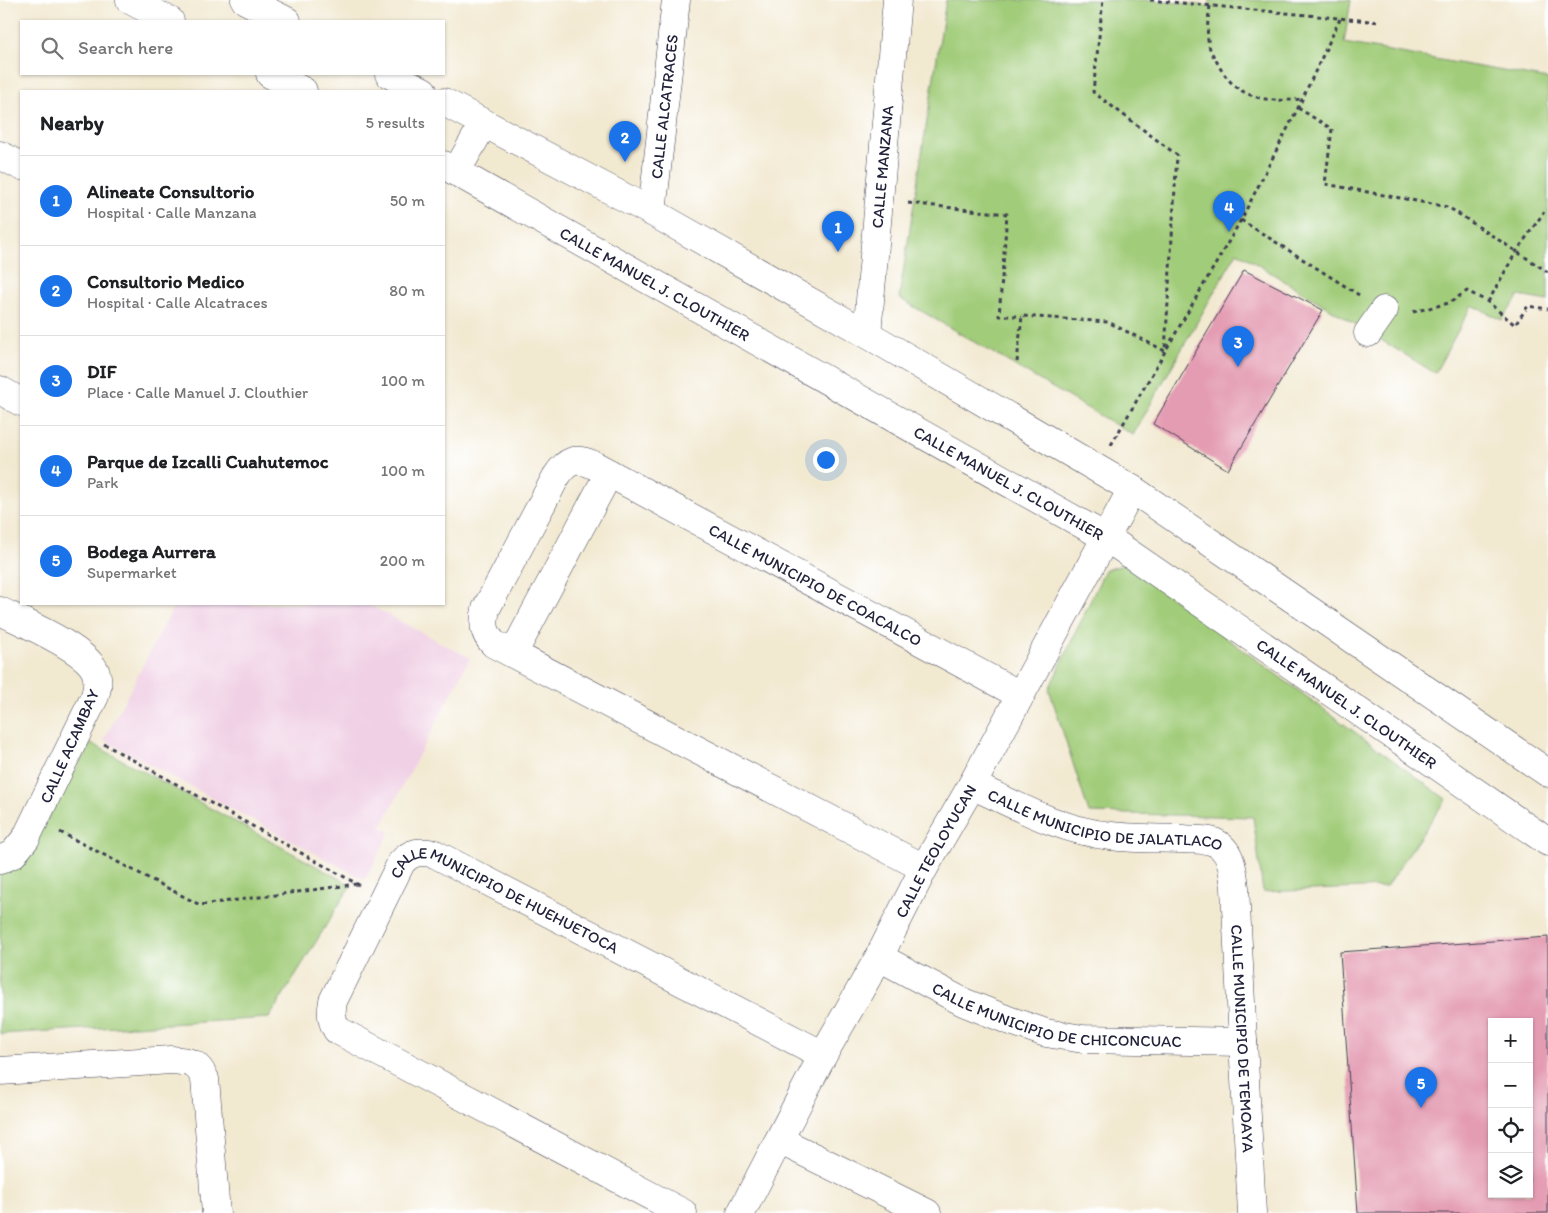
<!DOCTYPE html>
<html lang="en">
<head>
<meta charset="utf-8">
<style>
  body { margin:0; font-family:Itim,sans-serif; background:#f2f2f2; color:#202124 }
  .controls { position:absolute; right:15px; bottom:15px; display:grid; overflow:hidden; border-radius:0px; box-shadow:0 1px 4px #0004 }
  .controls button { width:45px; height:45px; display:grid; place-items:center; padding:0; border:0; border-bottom:1px solid #e0e0e0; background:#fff; color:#202124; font:25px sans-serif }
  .you { position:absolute; left:825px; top:459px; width:18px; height:18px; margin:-12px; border:4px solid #fff; border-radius:50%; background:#1a73e8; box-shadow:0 0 0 8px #1a73e833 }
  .badge { display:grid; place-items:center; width:32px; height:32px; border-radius:50%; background:#1a73e8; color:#fff; font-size:16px; font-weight:700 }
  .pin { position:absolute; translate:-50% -41px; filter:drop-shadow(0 1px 2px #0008) }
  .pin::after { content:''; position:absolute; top:26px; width:18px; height:15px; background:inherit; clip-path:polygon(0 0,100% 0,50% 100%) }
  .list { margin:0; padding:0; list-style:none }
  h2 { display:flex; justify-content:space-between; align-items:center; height:65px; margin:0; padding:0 20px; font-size:21px }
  h2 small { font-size:16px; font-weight:400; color:#757577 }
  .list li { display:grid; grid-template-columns:32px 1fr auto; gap:15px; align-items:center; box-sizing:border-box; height:90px; padding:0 20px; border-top:1px solid #e0e0e0 }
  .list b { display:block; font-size:19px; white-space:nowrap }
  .list p { margin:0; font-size:16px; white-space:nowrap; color:#757577 }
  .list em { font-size:16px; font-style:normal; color:#757577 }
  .icon { flex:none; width:28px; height:28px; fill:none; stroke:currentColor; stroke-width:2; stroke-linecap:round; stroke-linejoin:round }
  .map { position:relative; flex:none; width:1548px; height:1213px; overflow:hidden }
  .search { position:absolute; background:#fff; box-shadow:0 1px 4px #0004; left:20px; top:20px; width:425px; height:55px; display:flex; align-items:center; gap:12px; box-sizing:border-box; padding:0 18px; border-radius:0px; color:#757577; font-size:19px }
  .panel { position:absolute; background:#fff; box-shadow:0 1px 4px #0004; left:20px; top:90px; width:425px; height:515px; border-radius:0px }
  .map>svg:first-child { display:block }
</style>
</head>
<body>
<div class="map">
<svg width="1548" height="1213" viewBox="0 0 1548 1213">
  <rect width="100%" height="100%" fill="#fff"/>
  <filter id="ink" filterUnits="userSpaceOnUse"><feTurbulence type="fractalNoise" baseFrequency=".02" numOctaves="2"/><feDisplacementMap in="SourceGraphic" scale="10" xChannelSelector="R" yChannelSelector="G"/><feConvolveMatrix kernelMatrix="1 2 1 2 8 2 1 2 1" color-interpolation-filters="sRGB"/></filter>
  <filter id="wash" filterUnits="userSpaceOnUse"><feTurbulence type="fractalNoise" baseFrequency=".0096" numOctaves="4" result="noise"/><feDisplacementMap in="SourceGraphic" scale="20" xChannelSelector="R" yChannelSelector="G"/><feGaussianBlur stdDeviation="1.12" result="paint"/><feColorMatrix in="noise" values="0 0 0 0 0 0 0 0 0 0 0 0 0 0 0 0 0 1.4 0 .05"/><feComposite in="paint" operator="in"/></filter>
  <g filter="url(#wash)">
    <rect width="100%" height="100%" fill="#f2e9d1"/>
    <path fill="#f0d0e5" d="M175,604H367L470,658L381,827L390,832L365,880L104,740Z"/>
    <g fill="#a1cc79" stroke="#62775a">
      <path d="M946,0H1150L1210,6V0H1351L1344,43L1548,79V301L1519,296L1502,320L1472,305L1435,373L1237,252L1133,435L899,298Z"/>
      <path d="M1126,564L1446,799L1386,887L1263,892L1253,817L1089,813L1049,689L1105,570Z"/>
      <path d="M91,743L351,885L269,1018L0,1034V864L38,835Z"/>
    </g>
    <g id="blocks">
      <g fill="#e49cb3" fill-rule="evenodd">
        <path d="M1244,270L1323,310L1228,470L1153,424Z"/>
        <path d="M1548,937V1213H1358L1340,952ZM1492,1022H1529V1194H1492Z"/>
      </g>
    </g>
  </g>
  <g filter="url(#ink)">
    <use href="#blocks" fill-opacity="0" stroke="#414052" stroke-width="1"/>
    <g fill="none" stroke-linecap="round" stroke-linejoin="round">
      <g stroke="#414052" stroke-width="29">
        <g id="minor">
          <path d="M130,0L170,21"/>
          <path d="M245,0L287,21"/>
          <path d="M270,74L303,91"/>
          <path d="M389,74L423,91"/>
          <path d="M444,102L652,212L867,334L1132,489L1548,773"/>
          <path d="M0,155L21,166"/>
          <path id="s1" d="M444,165L1107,538L1548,842"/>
          <path d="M456,172L484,123"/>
          <path id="s2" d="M652,212L676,0"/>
          <path d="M1368,333L1384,310"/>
          <path id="s3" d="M867,334L897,0"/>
          <path d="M0,390L21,402"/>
          <path d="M0,611C23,622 89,650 96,673C99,682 97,688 95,696L26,838L13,854L0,860"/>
          <path d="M513,654L609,473"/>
          <path id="s4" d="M972,785C1017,806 1062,831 1111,836C1135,839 1159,838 1183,839C1193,840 1205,839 1214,842C1232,850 1233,871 1235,888L1252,1213"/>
          <path id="s5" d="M924,868L494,644C483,633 483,623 486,609L556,477C567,460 575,457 594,465L1020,695"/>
          <path id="s6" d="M879,957L963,1002L1008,1020L1046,1033L1083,1039L1243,1042"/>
          <path d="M0,1071L171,1060C190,1062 196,1060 205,1079L216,1213"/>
          <path d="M779,1140L927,1213"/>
          <path id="s7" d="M683,1213L337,1030C331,1020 331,1012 333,1001L401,863C411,851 421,851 435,854L823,1055"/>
          <path id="s8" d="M741,1213L823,1055L879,957L924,868L972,785L1132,489"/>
        </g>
      </g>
      <g stroke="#414052" stroke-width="3" stroke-dasharray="4 4" stroke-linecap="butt">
        <path d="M1150,0L1380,22"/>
        <path d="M1210,6C1208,19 1206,32 1209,45C1210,51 1214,57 1217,62C1235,99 1266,103 1302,99"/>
        <path d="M1298,108L1332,129L1325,184L1448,207L1548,272"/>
        <path d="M908,203L1007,214L999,316H1022"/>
        <path d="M1241,220L1359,295"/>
        <path d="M1488,302L1516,252L1544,212"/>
        <path d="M1413,312L1449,303L1467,291L1488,302L1515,325L1528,306L1548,309"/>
        <path d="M1017,362L1022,316L1108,322L1165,351L1177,155L1093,92L1103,0"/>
        <path d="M1111,445L1241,220L1298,108L1340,19"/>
        <path d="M104,744L359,885"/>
        <path d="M60,832L200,905L357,884"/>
      </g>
      <use href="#minor" stroke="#fff" stroke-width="28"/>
    </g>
  </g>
  <g text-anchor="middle" stroke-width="4" stroke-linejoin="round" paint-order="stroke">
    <g font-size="16" fill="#22223b" stroke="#fff">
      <text dy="6" stroke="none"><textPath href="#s2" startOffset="106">CALLE ALCATRACES</textPath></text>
      <text dy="6" stroke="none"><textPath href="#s3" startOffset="168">CALLE MANZANA</textPath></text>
      <text dy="6" stroke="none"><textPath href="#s1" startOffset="242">CALLE MANUEL J. CLOUTHIER</textPath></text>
      <text dy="6" stroke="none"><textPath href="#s1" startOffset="648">CALLE MANUEL J. CLOUTHIER</textPath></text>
      <text dy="6" stroke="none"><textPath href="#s5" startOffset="969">CALLE MUNICIPIO DE COACALCO</textPath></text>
      <text dy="6" stroke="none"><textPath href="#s1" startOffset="1052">CALLE MANUEL J. CLOUTHIER</textPath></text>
      <text transform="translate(69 746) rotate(-66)" y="6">CALLE ACAMBAY</text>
      <text dy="6" stroke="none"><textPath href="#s4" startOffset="140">CALLE MUNICIPIO DE JALATLACO</textPath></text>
      <text dy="6" stroke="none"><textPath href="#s8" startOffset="411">CALLE TEOLOYUCAN</textPath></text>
      <text dy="6" stroke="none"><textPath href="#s7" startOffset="689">CALLE MUNICIPIO DE HUEHUETOCA</textPath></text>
      <text dy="6" stroke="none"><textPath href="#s6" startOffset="191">CALLE MUNICIPIO DE CHICONCUAC</textPath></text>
      <text dy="6" stroke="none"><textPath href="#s4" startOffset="456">CALLE MUNICIPIO DE TEMOAYA</textPath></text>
    </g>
  </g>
</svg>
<div class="controls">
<button>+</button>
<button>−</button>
<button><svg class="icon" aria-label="locate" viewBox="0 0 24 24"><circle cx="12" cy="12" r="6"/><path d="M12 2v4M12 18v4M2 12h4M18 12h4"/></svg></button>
<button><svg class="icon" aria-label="layers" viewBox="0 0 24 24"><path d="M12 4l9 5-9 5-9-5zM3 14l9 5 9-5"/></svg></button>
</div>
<div class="you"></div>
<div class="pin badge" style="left:838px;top:252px">1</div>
<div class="pin badge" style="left:625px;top:162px">2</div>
<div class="pin badge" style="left:1238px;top:367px">3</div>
<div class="pin badge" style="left:1229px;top:232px">4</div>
<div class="pin badge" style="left:1421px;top:1108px">5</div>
<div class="search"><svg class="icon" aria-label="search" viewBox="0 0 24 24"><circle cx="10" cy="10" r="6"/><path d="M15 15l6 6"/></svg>Search here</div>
<section class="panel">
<h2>Nearby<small>5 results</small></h2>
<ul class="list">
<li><span class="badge">1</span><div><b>Alineate Consultorio</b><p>Hospital · Calle Manzana</p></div><em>50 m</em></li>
<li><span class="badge">2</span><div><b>Consultorio Medico</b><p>Hospital · Calle Alcatraces</p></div><em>80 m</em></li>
<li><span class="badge">3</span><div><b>DIF</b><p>Place · Calle Manuel J. Clouthier</p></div><em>100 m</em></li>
<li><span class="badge">4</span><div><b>Parque de Izcalli Cuahutemoc</b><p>Park</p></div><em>100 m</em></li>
<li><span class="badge">5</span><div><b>Bodega Aurrera</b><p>Supermarket</p></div><em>200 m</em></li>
</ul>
</section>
</div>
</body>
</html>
